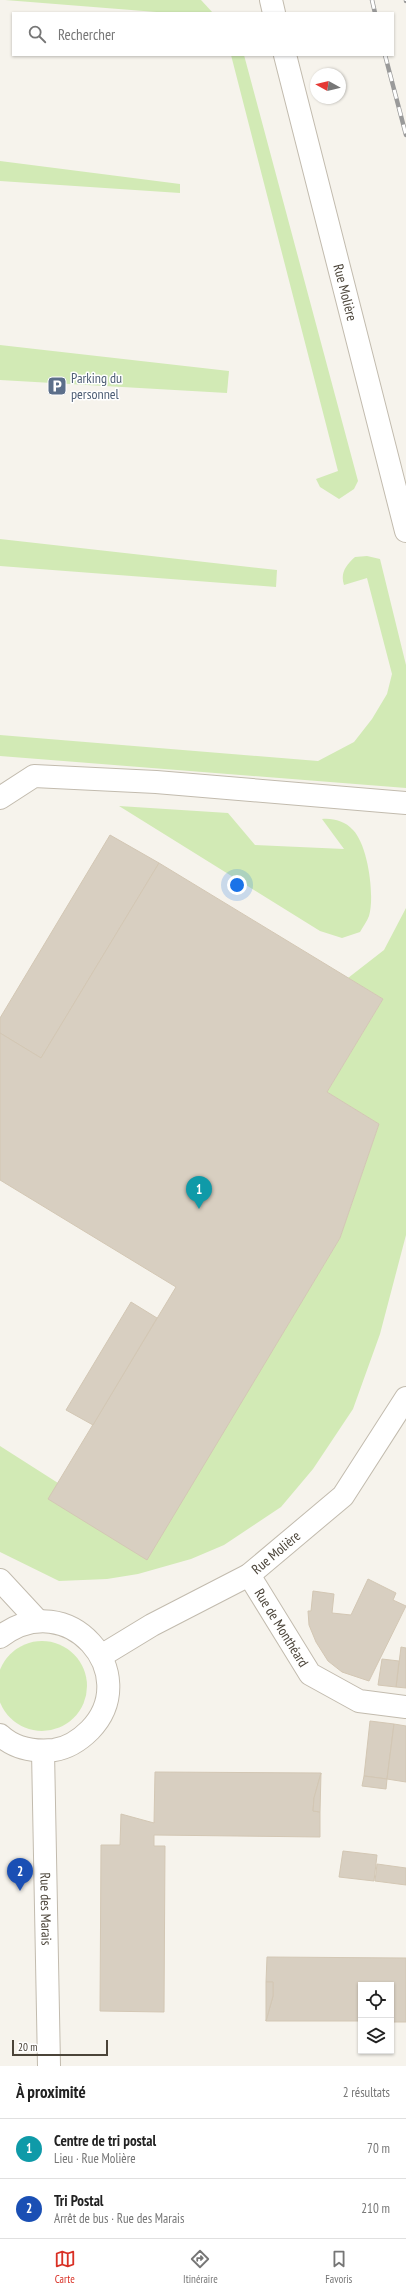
<!DOCTYPE html>
<html lang="fr">
<head>
<meta charset="utf-8">
<style>
  body { margin:0; font-family:"PT Sans Narrow",sans-serif; background:#f6f6f6; color:#222 }
  .controls { position:absolute; right:12px; bottom:12px; display:grid; overflow:hidden; border-radius:0px; box-shadow:0 1px 3px #0004 }
  .controls button { width:36px; height:36px; display:grid; place-items:center; padding:0; border:0; border-bottom:1px solid #e0e0e0; background:#fff; color:#222; font:20px sans-serif }
  .compass { position:absolute; left:310px; top:68px; width:36px; height:36px; border-radius:50%; background:#fff; box-shadow:0 1px 3px #0004; rotate:278deg }
  .scale { position:absolute; left:12px; bottom:10px; width:96px; box-sizing:border-box; padding-left:4px; border:2px solid #4b4439; border-top:0; font-size:11px; line-height:14px; white-space:nowrap; color:#4b4439; -webkit-text-stroke:3px #fff; paint-order:stroke }
  .you { position:absolute; left:237px; top:885px; width:14px; height:14px; margin:-10px; border:3px solid #fff; border-radius:50%; background:#1a73e8; box-shadow:0 0 0 6px #1a73e833 }
  .badge { display:grid; place-items:center; width:26px; height:26px; border-radius:50%; background:#d93025; color:#fff; font-size:13px; font-weight:700 }
  .pin { position:absolute; translate:-50% -33px; filter:drop-shadow(0 1px 2px #0008) }
  .pin::after { content:''; position:absolute; top:21px; width:14px; height:12px; background:inherit; clip-path:polygon(0 0,100% 0,50% 100%) }
  .list { margin:0; padding:0; list-style:none }
  h2 { display:flex; justify-content:space-between; align-items:center; height:52px; margin:0; padding:0 16px; font-size:17px }
  h2 small { font-size:13px; font-weight:400; color:#767676 }
  .list li { display:grid; grid-template-columns:26px 1fr auto; gap:12px; align-items:center; box-sizing:border-box; height:60px; padding:0 16px; border-top:1px solid #e0e0e0 }
  .list b { display:block; font-size:15px; white-space:nowrap }
  .list p { margin:0; font-size:13px; white-space:nowrap; color:#767676 }
  .list em { font-size:13px; font-style:normal; color:#767676 }
  .icon { flex:none; width:22px; height:22px; fill:none; stroke:currentColor; stroke-width:2; stroke-linecap:round; stroke-linejoin:round }
  .map { position:relative; flex:none; width:406px; height:2066px; overflow:hidden }
  .search { position:absolute; background:#fff; box-shadow:0 1px 3px #0004; left:12px; right:12px; top:12px; height:44px; display:flex; align-items:center; gap:10px; box-sizing:border-box; padding:0 14px; border-radius:0px; color:#767676; font-size:15px }
  .sheet { height:172px; background:#fff }
  nav { display:flex; justify-content:space-around; align-items:center; box-sizing:border-box; height:56px; border-top:1px solid #e0e0e0; background:#fff; font-size:11px; color:#767676 }
  nav a { display:grid; justify-items:center; gap:2px }
  nav .on { color:#d93025 }
  .map>svg:first-child { display:block }
</style>
</head>
<body>
<div class="map">
<svg width="406" height="2066" viewBox="0 0 406 2066">
  <rect width="100%" height="100%" fill="#f6f3ec"/>
  <g fill="#d2eab5">
    <path d="M5,0H201L213,13H169Z"/>
    <path d="M231,55H244L358,481L354,489L339,499L320,487L316,479L338,471Z"/>
    <path d="M0,161L180,184V193L0,181Z"/>
    <path d="M0,345L229,371L227,393L0,380Z"/>
    <path d="M0,539L277,570L276,587L0,566Z"/>
    <path d="M367,556L380,559L406,665V788L0,756V735L318,761L354,742L372,719L387,694L392,674L367,578L344,585C340,573 346,565 355,557Z"/>
    <path d="M119,806L228,813L255,845L344,849L322,819C333,818 345,821 353,830C368,845 375,896 369,916C367,921 363,927 360,932L342,938L320,931Z"/>
    <path d="M406,908V1235L380,1334L353,1409L313,1469L281,1507L224,1545L191,1559L138,1574L107,1579L59,1581L0,1552V1446L58,1483L147,1559L340,1238L379,1124L327,1092L383,999L348,978L384,950Z"/>
    <circle cx="42" cy="1686" r="45"/>
  </g>
  <g fill="#d8cfc1" stroke="#d3c7b4">
    <path d="M110,835L159,863L41,1058L0,1033V1018Z"/>
    <path d="M159,863L383,999L327,1092L379,1124L340,1238L147,1560L48,1499L176,1287L0,1180V1033L41,1058Z"/>
    <path d="M131,1302L157,1318L93,1425L66,1410Z"/>
    <path d="M368,1579L396,1593L393,1600L406,1606L369,1681L342,1672L328,1661L316,1642L309,1625L308,1611H311L313,1591L334,1594L332,1613L351,1615Z"/>
    <path d="M401,1647L406,1648V1688L396,1687Z"/>
    <path d="M382,1659L399,1661L396,1687L378,1685Z"/>
    <path d="M370,1721L394,1724L387,1779L364,1776Z"/>
    <path d="M394,1724L406,1726V1782L387,1779Z"/>
    <path d="M155,1772L321,1773L314,1798L313,1811L320,1812V1837L154,1835V1846H165L164,2012L100,2011L101,1845H120L121,1814L154,1823Z"/>
    <path d="M321,1773L320,1812L313,1811L314,1798Z"/>
    <path d="M364,1776L387,1779L386,1789L362,1786Z"/>
    <path d="M343,1851L377,1855L374,1881L339,1877Z"/>
    <path d="M377,1864L406,1868V1885L375,1881Z"/>
    <path d="M267,1957L406,1958V2022H391V1985H361V2021H266L273,1996V1982H266Z"/>
    <path d="M266,1982H273V1996L266,2021Z"/>
  </g>
  <g fill="none" stroke-linecap="round" stroke-linejoin="round">
    <g stroke="#c2bbae" stroke-width="24">
      <g id="minor">
        <path d="M271,0L274,13"/>
        <path id="s1" d="M285,55L406,531"/>
        <path d="M0,798L34,776L156,782L406,803"/>
        <path id="s2" d="M249,1575L310,1674L359,1701L406,1707"/>
        <path d="M0,1580L38,1621"/>
        <path d="M0,1637C68,1585 144,1674 90,1730C80,1740 68,1748 54,1750C34,1752 15,1749 0,1735"/>
        <path id="s3" d="M101,1656L152,1625L249,1575L343,1496L406,1398"/>
        <path id="s4" d="M43,1751L49,2066"/>
      </g>
    </g>
    <use href="#minor" stroke="#fff" stroke-width="22"/>
    <g stroke="#9a9a9a" stroke-width="4.5">
      <g id="rail">
        <path d="M372,0L375,13"/>
        <path d="M406,0V1"/>
        <path d="M385,55L406,135"/>
      </g>
    </g>
    <use href="#rail" stroke="#fff" stroke-width="3" stroke-dasharray="9" stroke-linecap="butt"/>
  </g>
  <defs>
    <g id="parking-square" transform="scale(1)"><rect x="-9" y="-9" width="18" height="18" rx="4" fill="#5c6f8a" stroke="#fff"/><path d="M-3.5-5.5H1a3.5 3.5 0 0 1 0 7H-1V5.5H-3.5ZM-1-3.4V-.6H.8a1.4 1.4 0 0 0 0-2.8Z" fill="#fff"/></g>
  </defs>
  <g fill-rule="evenodd">
    <use href="#parking-square" x="57" y="386"/>
  </g>
  <g text-anchor="middle" stroke-width="3" stroke-linejoin="round" paint-order="stroke">
    <g font-size="14" fill="#4b4439" stroke="#fff">
      <text dy="5" stroke="none"><textPath href="#s1" startOffset="245">Rue Molière</textPath></text>
      <text dy="5" stroke="none"><textPath href="#s3" startOffset="204">Rue Molière</textPath></text>
      <text dy="5" stroke="none"><textPath href="#s2" startOffset="62">Rue de Monthéard</textPath></text>
      <text dy="5" stroke="none"><textPath href="#s4" startOffset="158">Rue des Marais</textPath></text>
    </g>
    <g font-size="14" fill="#4e5e75" stroke="#fff" text-anchor="start">
      <text x="71" y="383">Parking du<tspan x="71" dy="16">personnel</tspan></text>
    </g>
  </g>
</svg>
<div class="controls">
<button><svg class="icon" aria-label="locate" viewBox="0 0 24 24"><circle cx="12" cy="12" r="6"/><path d="M12 2v4M12 18v4M2 12h4M18 12h4"/></svg></button>
<button><svg class="icon" aria-label="layers" viewBox="0 0 24 24"><path d="M12 4l9 5-9 5-9-5zM3 14l9 5 9-5"/></svg></button>
</div>
<svg class="compass" viewBox="-18 -18 36 36"><path d="M0-13l5 13h-10z" fill="#e53935"/><path d="M0 13l5-13h-10z" fill="#767676"/></svg>
<div class="scale">20 m</div>
<div class="you"></div>
<div class="pin badge" style="left:199px;top:1209px;background:#0f9aa8">1</div>
<div class="pin badge" style="left:20px;top:1891px;background:#1a4fb4">2</div>
<div class="search"><svg class="icon" aria-label="search" viewBox="0 0 24 24"><circle cx="10" cy="10" r="6"/><path d="M15 15l6 6"/></svg>Rechercher</div>
</div>
<section class="sheet">
<h2>À proximité<small>2 résultats</small></h2>
<ul class="list">
<li><span class="badge" style="background:#0f9aa8">1</span><div><b>Centre de tri postal</b><p>Lieu · Rue Molière</p></div><em>70 m</em></li>
<li><span class="badge" style="background:#1a4fb4">2</span><div><b>Tri Postal</b><p>Arrêt de bus · Rue des Marais</p></div><em>210 m</em></li>
</ul>
</section>
<nav>
<a class="on"><svg class="icon" aria-label="map" viewBox="0 0 24 24"><path d="M3 6l6-2 6 2 6-2v14l-6 2-6-2-6 2zM9 4v14M15 6v14"/></svg>Carte</a>
<a><svg class="icon" aria-label="directions" viewBox="0 0 24 24"><path d="M12 3l9 9-9 9-9-9zM9 14v-3h6M13 9l2 2-2 2"/></svg>Itinéraire</a>
<a><svg class="icon" aria-label="saved" viewBox="0 0 24 24"><path d="M7 4h10v16l-5-4-5 4z"/></svg>Favoris</a>
</nav>
</body>
</html>
